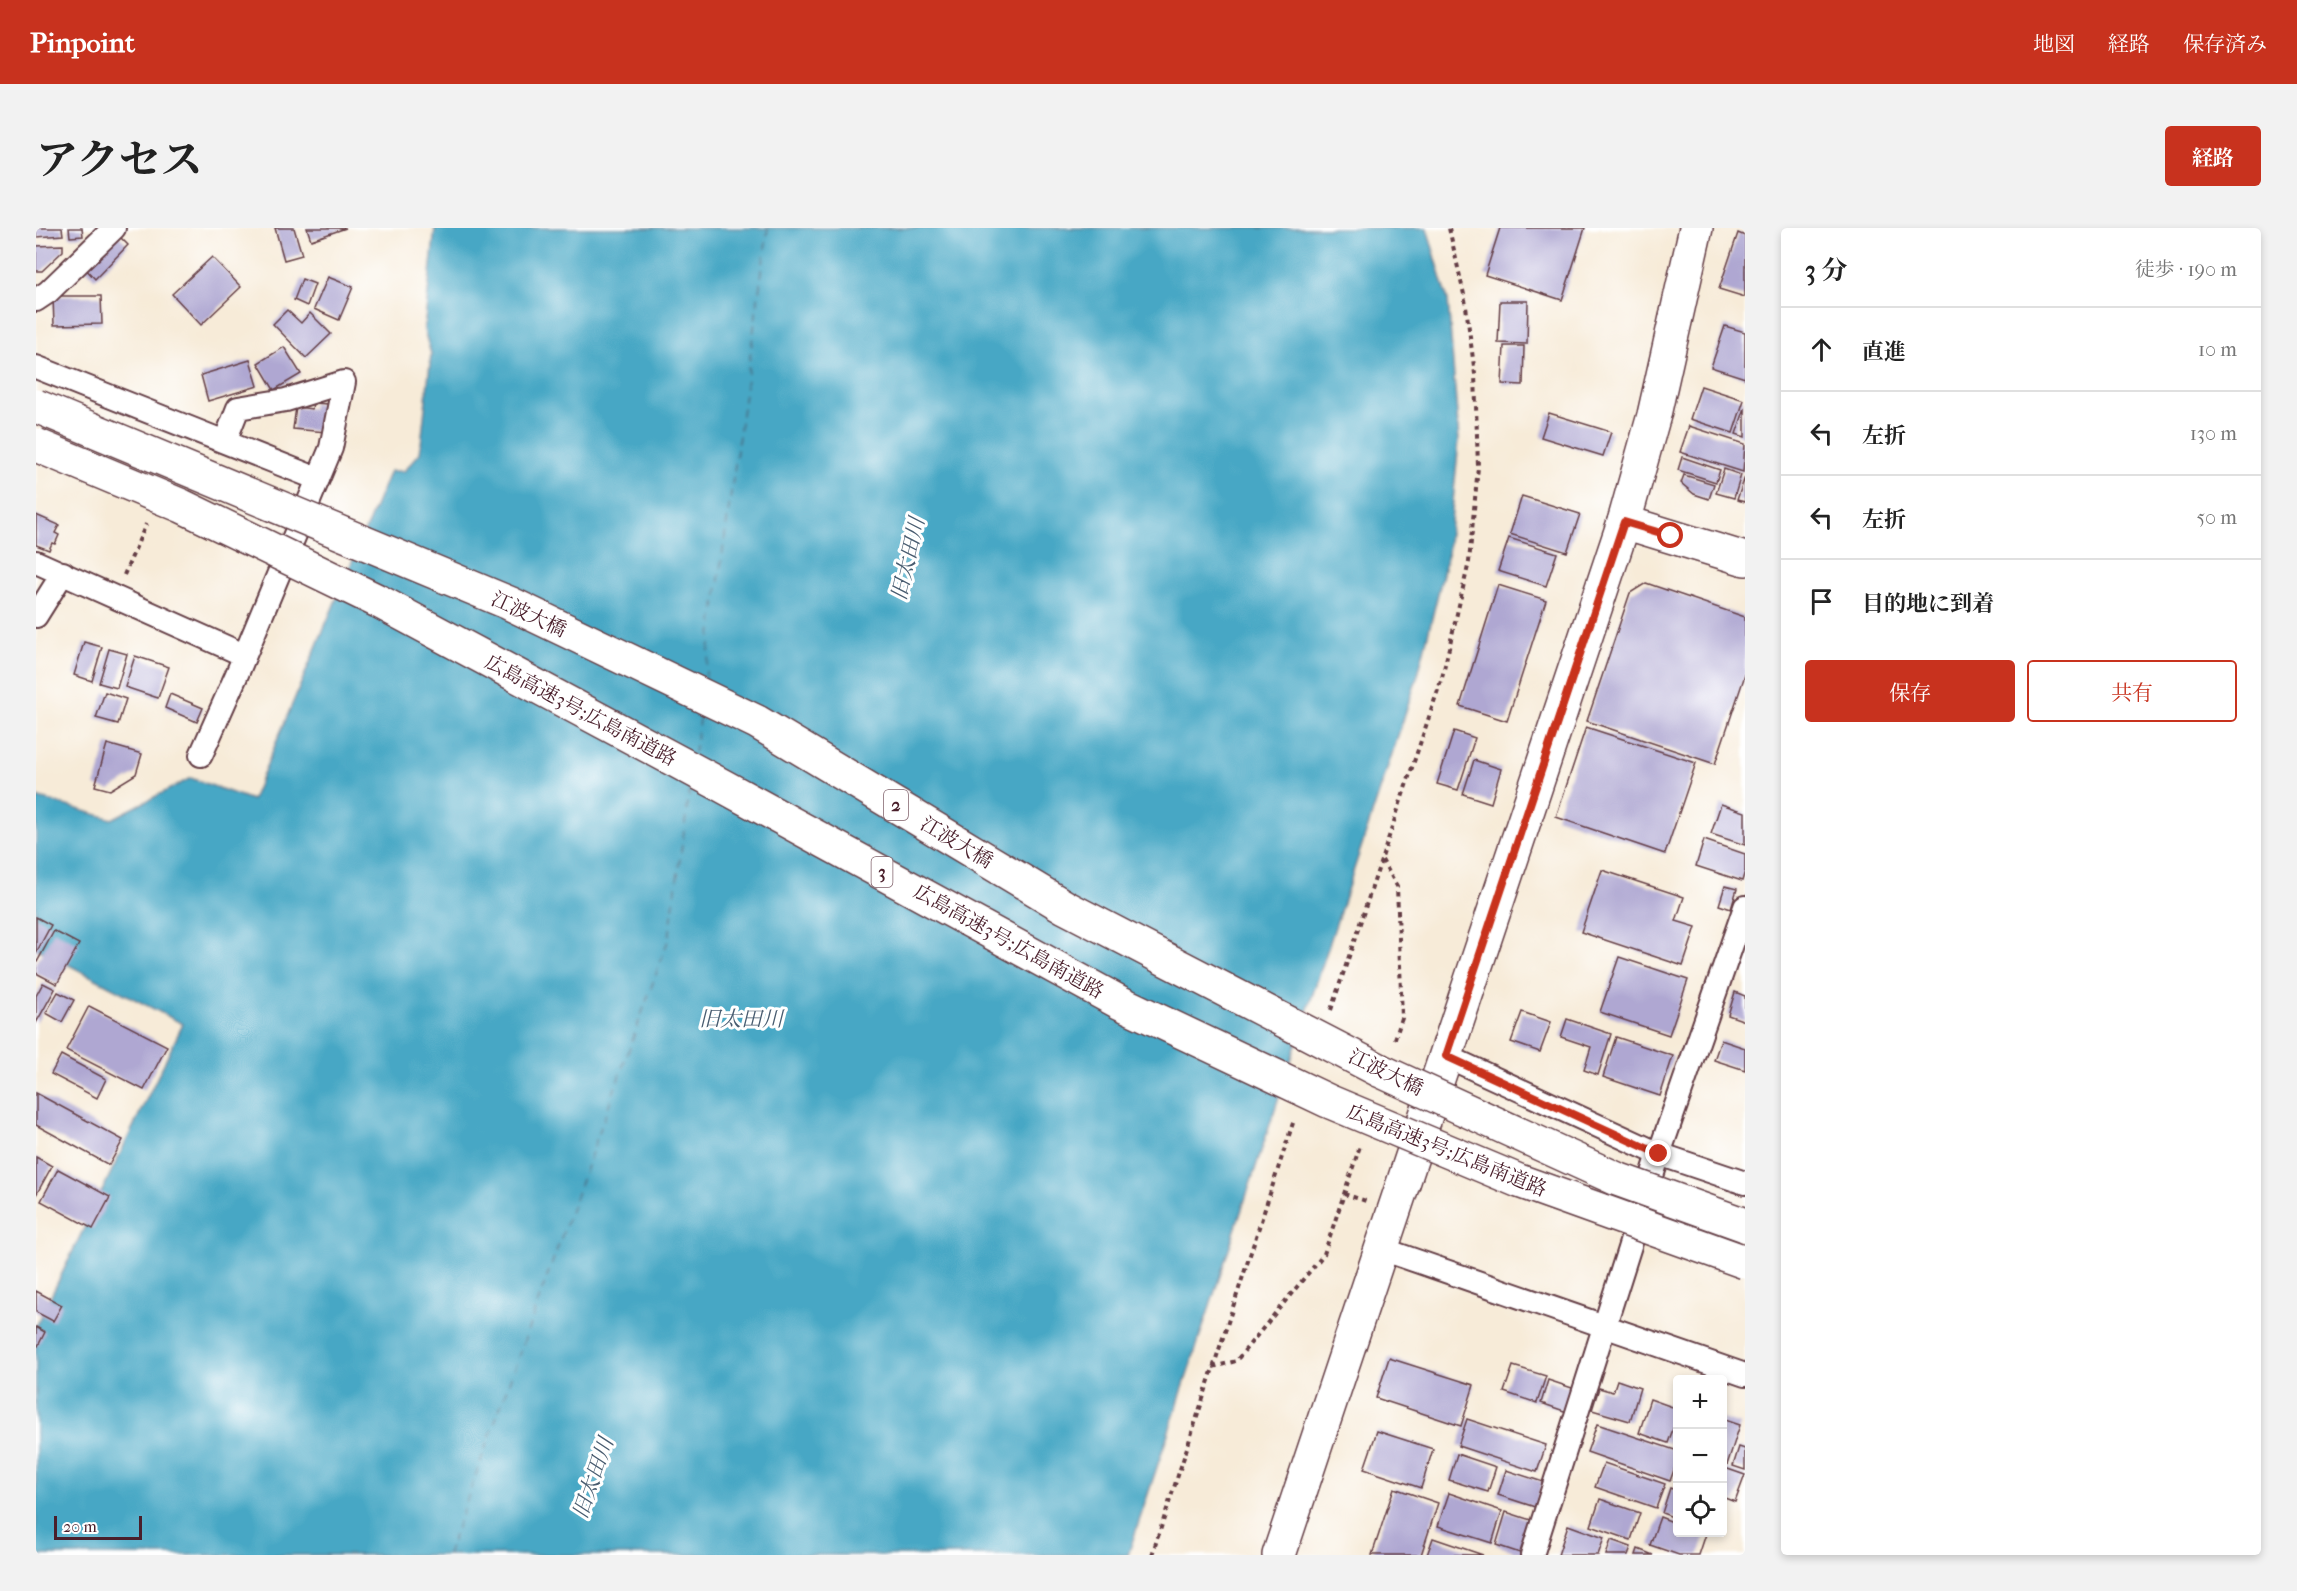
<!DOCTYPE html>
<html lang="ja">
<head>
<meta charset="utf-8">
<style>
  body { margin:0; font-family:"IM FELL French Canon","Noto Serif JP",serif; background:#f2f2f2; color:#222 }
  .controls { position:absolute; right:18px; bottom:18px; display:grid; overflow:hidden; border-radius:6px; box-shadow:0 3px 9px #0003 }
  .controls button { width:54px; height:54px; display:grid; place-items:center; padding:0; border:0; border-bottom:2px solid #e0e0e0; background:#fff; color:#222; font:30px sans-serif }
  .scale { position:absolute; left:18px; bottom:15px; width:88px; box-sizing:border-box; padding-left:6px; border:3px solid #4a1f2b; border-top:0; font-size:16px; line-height:21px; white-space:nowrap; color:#4a1f2b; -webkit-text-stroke:4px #fff; paint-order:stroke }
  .stop { position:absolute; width:18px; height:18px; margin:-14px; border:4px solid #c8321e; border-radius:50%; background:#fff }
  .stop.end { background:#c8321e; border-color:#fff; box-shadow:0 2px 6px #0008 }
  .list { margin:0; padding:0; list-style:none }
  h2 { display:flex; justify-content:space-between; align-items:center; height:78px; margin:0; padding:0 24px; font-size:26px }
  h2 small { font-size:20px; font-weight:400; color:#767676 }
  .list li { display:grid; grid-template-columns:39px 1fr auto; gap:18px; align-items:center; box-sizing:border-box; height:84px; padding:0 24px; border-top:2px solid #e0e0e0 }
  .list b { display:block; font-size:22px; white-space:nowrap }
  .list em { font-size:20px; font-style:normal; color:#767676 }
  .actions { display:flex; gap:12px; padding:18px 24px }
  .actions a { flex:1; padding:14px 0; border:2px solid #c8321e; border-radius:6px; text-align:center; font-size:21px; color:#c8321e }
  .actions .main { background:#c8321e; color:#fff }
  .icon { flex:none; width:33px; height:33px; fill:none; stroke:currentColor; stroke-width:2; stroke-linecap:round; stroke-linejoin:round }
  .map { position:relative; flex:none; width:1709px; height:1327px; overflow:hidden; border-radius:6px }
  header { display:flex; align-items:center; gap:36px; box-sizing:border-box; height:84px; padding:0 30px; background:#c8321e; color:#fff }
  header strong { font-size:28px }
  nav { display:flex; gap:33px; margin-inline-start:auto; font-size:21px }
  .intro { display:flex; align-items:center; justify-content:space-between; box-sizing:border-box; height:144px; padding:0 36px }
  h1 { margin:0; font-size:42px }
  .button { padding:15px 27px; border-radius:6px; background:#c8321e; color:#fff; font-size:21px; font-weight:700 }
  main { display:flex; gap:36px; padding:0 36px }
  aside { flex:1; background:#fff; border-radius:6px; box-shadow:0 3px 9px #0003 }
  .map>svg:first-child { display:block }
</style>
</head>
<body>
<header>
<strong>Pinpoint</strong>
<nav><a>地図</a><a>経路</a><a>保存済み</a></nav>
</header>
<div class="intro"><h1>アクセス</h1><a class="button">経路</a></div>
<main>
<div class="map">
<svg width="1709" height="1327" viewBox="0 0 1709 1327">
  <rect width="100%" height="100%" fill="#fff"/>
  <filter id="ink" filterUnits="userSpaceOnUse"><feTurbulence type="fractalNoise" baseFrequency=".0167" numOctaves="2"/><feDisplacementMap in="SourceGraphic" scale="12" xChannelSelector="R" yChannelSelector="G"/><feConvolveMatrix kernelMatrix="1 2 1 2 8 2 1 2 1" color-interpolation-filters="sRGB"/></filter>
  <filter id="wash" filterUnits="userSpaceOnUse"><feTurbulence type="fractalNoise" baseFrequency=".008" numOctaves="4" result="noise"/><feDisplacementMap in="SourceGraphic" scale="24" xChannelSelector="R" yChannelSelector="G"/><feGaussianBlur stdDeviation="1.35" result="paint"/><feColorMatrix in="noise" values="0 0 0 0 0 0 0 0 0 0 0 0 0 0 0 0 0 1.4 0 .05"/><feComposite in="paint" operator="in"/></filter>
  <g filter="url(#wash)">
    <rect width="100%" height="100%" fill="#f7ebd8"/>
    <path fill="#46a7c5" stroke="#486378" stroke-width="1.5" d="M399,0H1391L1412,72L1423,212L1412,325L1382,447L1092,1327H0V1099L147,796L0,720V569L76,591L155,550L216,572L354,243H368L384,225L395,126L388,102Z"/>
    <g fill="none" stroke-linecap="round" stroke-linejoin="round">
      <g stroke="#485c70" stroke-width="1.5" stroke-dasharray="8 6" stroke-linecap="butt">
        <path d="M669,451L732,0"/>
        <path d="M658,525L664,485"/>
        <path d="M411,1327L633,710L654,559"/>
      </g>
    </g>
    <g id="blocks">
      <g fill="#afa7d2">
        <path d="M0,0H26L27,7L0,9Z"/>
        <path d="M33,0H46L47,8L34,9Z"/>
        <path d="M239,0H258L266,27L248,32Z"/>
        <path d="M271,0H310L275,12Z"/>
        <path d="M1464,0H1549L1526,72L1449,47Z"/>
        <path d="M80,5L92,17L59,51L47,38Z"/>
        <path d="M1702,5L1709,8V69L1683,61Z"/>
        <path d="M27,17V23L6,43H0V18Z"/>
        <path d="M176,29L205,59L165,97L136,66Z"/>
        <path d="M292,49L317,59L303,92L278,81Z"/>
        <path d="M266,51L279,56L271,78L258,72Z"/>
        <path d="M17,68H65L66,96L18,97Z"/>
        <path d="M1464,73H1492L1491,116L1462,115Z"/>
        <path d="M251,82L265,95L274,85L295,106L270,130L237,96Z"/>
        <path d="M1689,98L1709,104V150L1675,139Z"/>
        <path d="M1468,118H1488L1487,157L1466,156Z"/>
        <path d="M248,119L265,146L238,162L222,135Z"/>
        <path d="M214,132L222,158L172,173L165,147Z"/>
        <path d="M1665,158L1708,172L1697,205L1654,191Z"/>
        <path d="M277,175L293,176L290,204L257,201L260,179L276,181Z"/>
        <path d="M1709,180V209L1700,206Z"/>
        <path d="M1513,185L1575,204L1567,228L1505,209Z"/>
        <path d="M1653,198L1709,216L1707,244L1644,224Z"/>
        <path d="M1646,229L1684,242L1680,254L1642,242Z"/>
        <path d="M1688,241L1705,247L1698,270L1680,265Z"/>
        <path d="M1648,247L1678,256L1673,271L1658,266L1645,255Z"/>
        <path d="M1709,249V274L1701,272Z"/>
        <path d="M1486,268L1544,286L1531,324L1474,306Z"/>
        <path d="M0,287L23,297L19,305L23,307L19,316L16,315L13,322L0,317Z"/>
        <path d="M1473,310L1521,325L1510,358L1462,343Z"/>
        <path d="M1610,355L1709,389V447L1679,536L1551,493L1594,365Z"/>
        <path d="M1462,357L1510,372L1471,493L1424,478Z"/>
        <path d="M48,414L66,419L56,453L38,447Z"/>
        <path d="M73,421L91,426L81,460L63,455Z"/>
        <path d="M99,428L133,439L122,470L89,459Z"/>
        <path d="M69,464L90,471L82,496L60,490Z"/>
        <path d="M134,466L167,480L161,494L129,480Z"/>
        <path d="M1550,499L1660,535L1629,626L1520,589Z"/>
        <path d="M1418,503L1439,510L1422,562L1401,556Z"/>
        <path d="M71,516L106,526L100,546L74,562L59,558Z"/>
        <path d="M1438,532L1465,541L1455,575L1427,566Z"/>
        <path d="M1685,576L1709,584V617L1675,606Z"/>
        <path d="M1668,612L1709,626V643L1706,653L1660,638Z"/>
        <path d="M1566,642L1648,669L1640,693L1660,699L1647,738L1545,704Z"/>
        <path d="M1689,658L1701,661L1695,681L1683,677Z"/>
        <path d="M0,689L15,697L0,725Z"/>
        <path d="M18,703L43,716L21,756L0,745V736Z"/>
        <path d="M1583,729L1652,752L1633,807L1564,784Z"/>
        <path d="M7,755L19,761L0,795V768Z"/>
        <path d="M22,764L38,772L26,794L10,785Z"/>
        <path d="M1699,764L1709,768V793L1692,787Z"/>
        <path d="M53,778L131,818L108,862L30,822Z"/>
        <path d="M1486,784L1515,794L1504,824L1475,814Z"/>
        <path d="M1531,791L1575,806L1562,847L1548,842L1555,819L1525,809Z"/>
        <path d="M1580,809L1637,828L1624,868L1567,849Z"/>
        <path d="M1685,812L1709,820V842L1678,832Z"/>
        <path d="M25,827L70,851L61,870L15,846Z"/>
        <path d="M0,865L87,912L73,937L0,897Z"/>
        <path d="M0,929L16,938L0,967Z"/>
        <path d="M22,941L74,969L57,1001L5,973Z"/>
        <path d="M0,1063L26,1077L17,1093L0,1084Z"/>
        <path d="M0,1099L9,1104L2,1118L0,1117Z"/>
        <path d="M1353,1130L1438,1157L1425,1198L1340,1170Z"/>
        <path d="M1477,1138L1510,1148L1501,1175L1468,1164Z"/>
        <path d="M1512,1152L1539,1161L1531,1184L1505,1175Z"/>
        <path d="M1581,1152L1604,1160L1594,1193L1556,1182L1563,1160L1577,1164Z"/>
        <path d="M1614,1171L1642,1181V1187L1632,1215L1603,1205Z"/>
        <path d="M1431,1191L1510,1217L1501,1244L1422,1218Z"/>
        <path d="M1686,1191L1704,1197L1691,1237L1686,1236Z"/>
        <path d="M1561,1196L1642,1223V1231L1634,1253L1551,1224Z"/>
        <path d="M1341,1203L1397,1221L1385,1260L1328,1241Z"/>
        <path d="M1703,1219L1709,1221V1242L1697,1238Z"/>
        <path d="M1421,1226L1460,1239L1452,1264L1413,1252Z"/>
        <path d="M1568,1235L1629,1256L1620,1280L1559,1259Z"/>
        <path d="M1686,1239L1709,1247L1699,1274L1686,1269Z"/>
        <path d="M1470,1242L1507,1254L1499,1279L1462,1267Z"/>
        <path d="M1358,1260L1402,1275L1385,1327H1336Z"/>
        <path d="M1634,1260L1642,1263V1291L1626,1285Z"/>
        <path d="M1413,1265L1466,1283L1456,1315L1402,1298Z"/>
        <path d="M1564,1271L1604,1285L1595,1312L1555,1298Z"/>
        <path d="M1470,1284L1498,1293L1487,1326L1460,1317Z"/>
        <path d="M1624,1289L1642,1296V1304L1670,1306L1663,1327H1643L1614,1317Z"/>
        <path d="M1532,1297L1568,1310L1562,1327H1522Z"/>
        <path d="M1397,1310L1447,1327H1391Z"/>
        <path d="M1575,1312L1595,1319L1592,1327H1570Z"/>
        <path d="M1602,1321L1617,1327H1600Z"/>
      </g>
    </g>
  </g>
  <g filter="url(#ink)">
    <use href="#blocks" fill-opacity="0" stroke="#643e45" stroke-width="1.5"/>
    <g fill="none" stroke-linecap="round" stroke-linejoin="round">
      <g stroke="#643e45" stroke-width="26">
        <g id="street">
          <path d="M0,72L12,64L78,0"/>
          <path d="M0,139L282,251"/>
          <path d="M0,334L208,427"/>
          <path d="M0,388L27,345"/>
          <path d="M165,527L201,446L295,220L308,154L250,172L202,180L189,213"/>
          <path d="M1410,828L1623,926L1709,955"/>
          <path d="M1346,1021L1709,1147"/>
          <path d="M1496,1327L1623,926L1709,679"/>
        </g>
      </g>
      <g stroke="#643e45" stroke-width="36">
        <g id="secondary">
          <path d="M1588,294L1709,331"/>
          <path d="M1243,1327L1588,294L1618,187L1660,0"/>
        </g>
      </g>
      <g stroke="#643e45" stroke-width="4" stroke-dasharray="4.5 4.5" stroke-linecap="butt">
        <path d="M88,347L110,296"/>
        <path d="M1346,632L1361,658L1366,790L1358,814"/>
        <path d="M1295,782L1406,450L1433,334L1442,239L1439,146L1429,71L1413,0"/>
        <path d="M1308,966L1330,973"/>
        <path d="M1177,1139L1200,1133L1288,1026L1324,918"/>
        <path d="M1116,1327L1258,892"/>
      </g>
      <use href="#street" stroke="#fff" stroke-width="22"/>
      <use href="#secondary" stroke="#fff" stroke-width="33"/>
      <g stroke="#643e45" stroke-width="36" stroke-linecap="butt">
        <g id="highway-bridge">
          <path d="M0,178L473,375L721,494L1029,679L1345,843L1581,951L1709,997"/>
          <path d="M0,217L146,278L344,374L687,558L1083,774L1292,873L1483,953L1709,1034"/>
        </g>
      </g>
      <use href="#highway-bridge" stroke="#fff" stroke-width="33"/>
    </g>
  </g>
  <g fill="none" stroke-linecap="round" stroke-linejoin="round" filter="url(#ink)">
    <path stroke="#c8321e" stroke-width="8" d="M1623,926L1410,828L1588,294L1635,308"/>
  </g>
  <g text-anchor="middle" stroke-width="6" stroke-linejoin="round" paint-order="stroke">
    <g fill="#fff" stroke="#80626b" stroke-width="1.5">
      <rect x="848" y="562" width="24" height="30" rx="4.5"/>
      <rect x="835.5" y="629" width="21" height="30" rx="4.5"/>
    </g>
    <g font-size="18" font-weight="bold" fill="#4a1f2b">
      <text x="860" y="583">2</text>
      <text x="846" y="650">3</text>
    </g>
    <g font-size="20" fill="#4a1f2b" stroke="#fff">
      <text transform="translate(493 386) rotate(25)" y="7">江波大橋</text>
      <text transform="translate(545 482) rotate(28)" y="7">広島高速3号;広島南道路</text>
      <text transform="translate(921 614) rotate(31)" y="7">江波大橋</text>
      <text transform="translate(973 713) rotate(29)" y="7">広島高速3号;広島南道路</text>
      <text transform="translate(1350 844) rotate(26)" y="7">江波大橋</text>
      <text transform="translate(1411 922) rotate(22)" y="7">広島高速3号;広島南道路</text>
    </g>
    <g font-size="21" font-style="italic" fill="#485c70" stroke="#fff">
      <text transform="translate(872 331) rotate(-77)" y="7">旧太田川</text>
      <text x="705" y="798">旧太田川</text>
      <text transform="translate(557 1250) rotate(-71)" y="7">旧太田川</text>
    </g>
  </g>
</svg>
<div class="controls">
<button>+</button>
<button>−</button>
<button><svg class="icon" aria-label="locate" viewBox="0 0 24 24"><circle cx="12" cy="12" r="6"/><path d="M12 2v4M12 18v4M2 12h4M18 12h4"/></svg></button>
</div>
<div class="scale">20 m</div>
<div class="stop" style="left:1635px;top:308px"></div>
<div class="stop end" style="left:1623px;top:926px"></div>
</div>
<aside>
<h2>3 分<small>徒歩 · 190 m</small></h2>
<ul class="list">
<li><svg class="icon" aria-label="ahead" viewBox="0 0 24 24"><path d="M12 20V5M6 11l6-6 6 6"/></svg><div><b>直進</b></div><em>10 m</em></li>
<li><svg class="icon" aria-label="left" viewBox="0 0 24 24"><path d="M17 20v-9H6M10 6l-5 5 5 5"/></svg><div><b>左折</b></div><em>130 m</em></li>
<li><svg class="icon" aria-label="left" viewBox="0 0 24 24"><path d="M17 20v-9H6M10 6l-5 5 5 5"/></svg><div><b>左折</b></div><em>50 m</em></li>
<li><svg class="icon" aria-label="arrive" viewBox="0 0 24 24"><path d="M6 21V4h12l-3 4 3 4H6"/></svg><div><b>目的地に到着</b></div></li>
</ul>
<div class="actions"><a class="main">保存</a><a>共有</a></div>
</aside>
</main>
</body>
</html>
